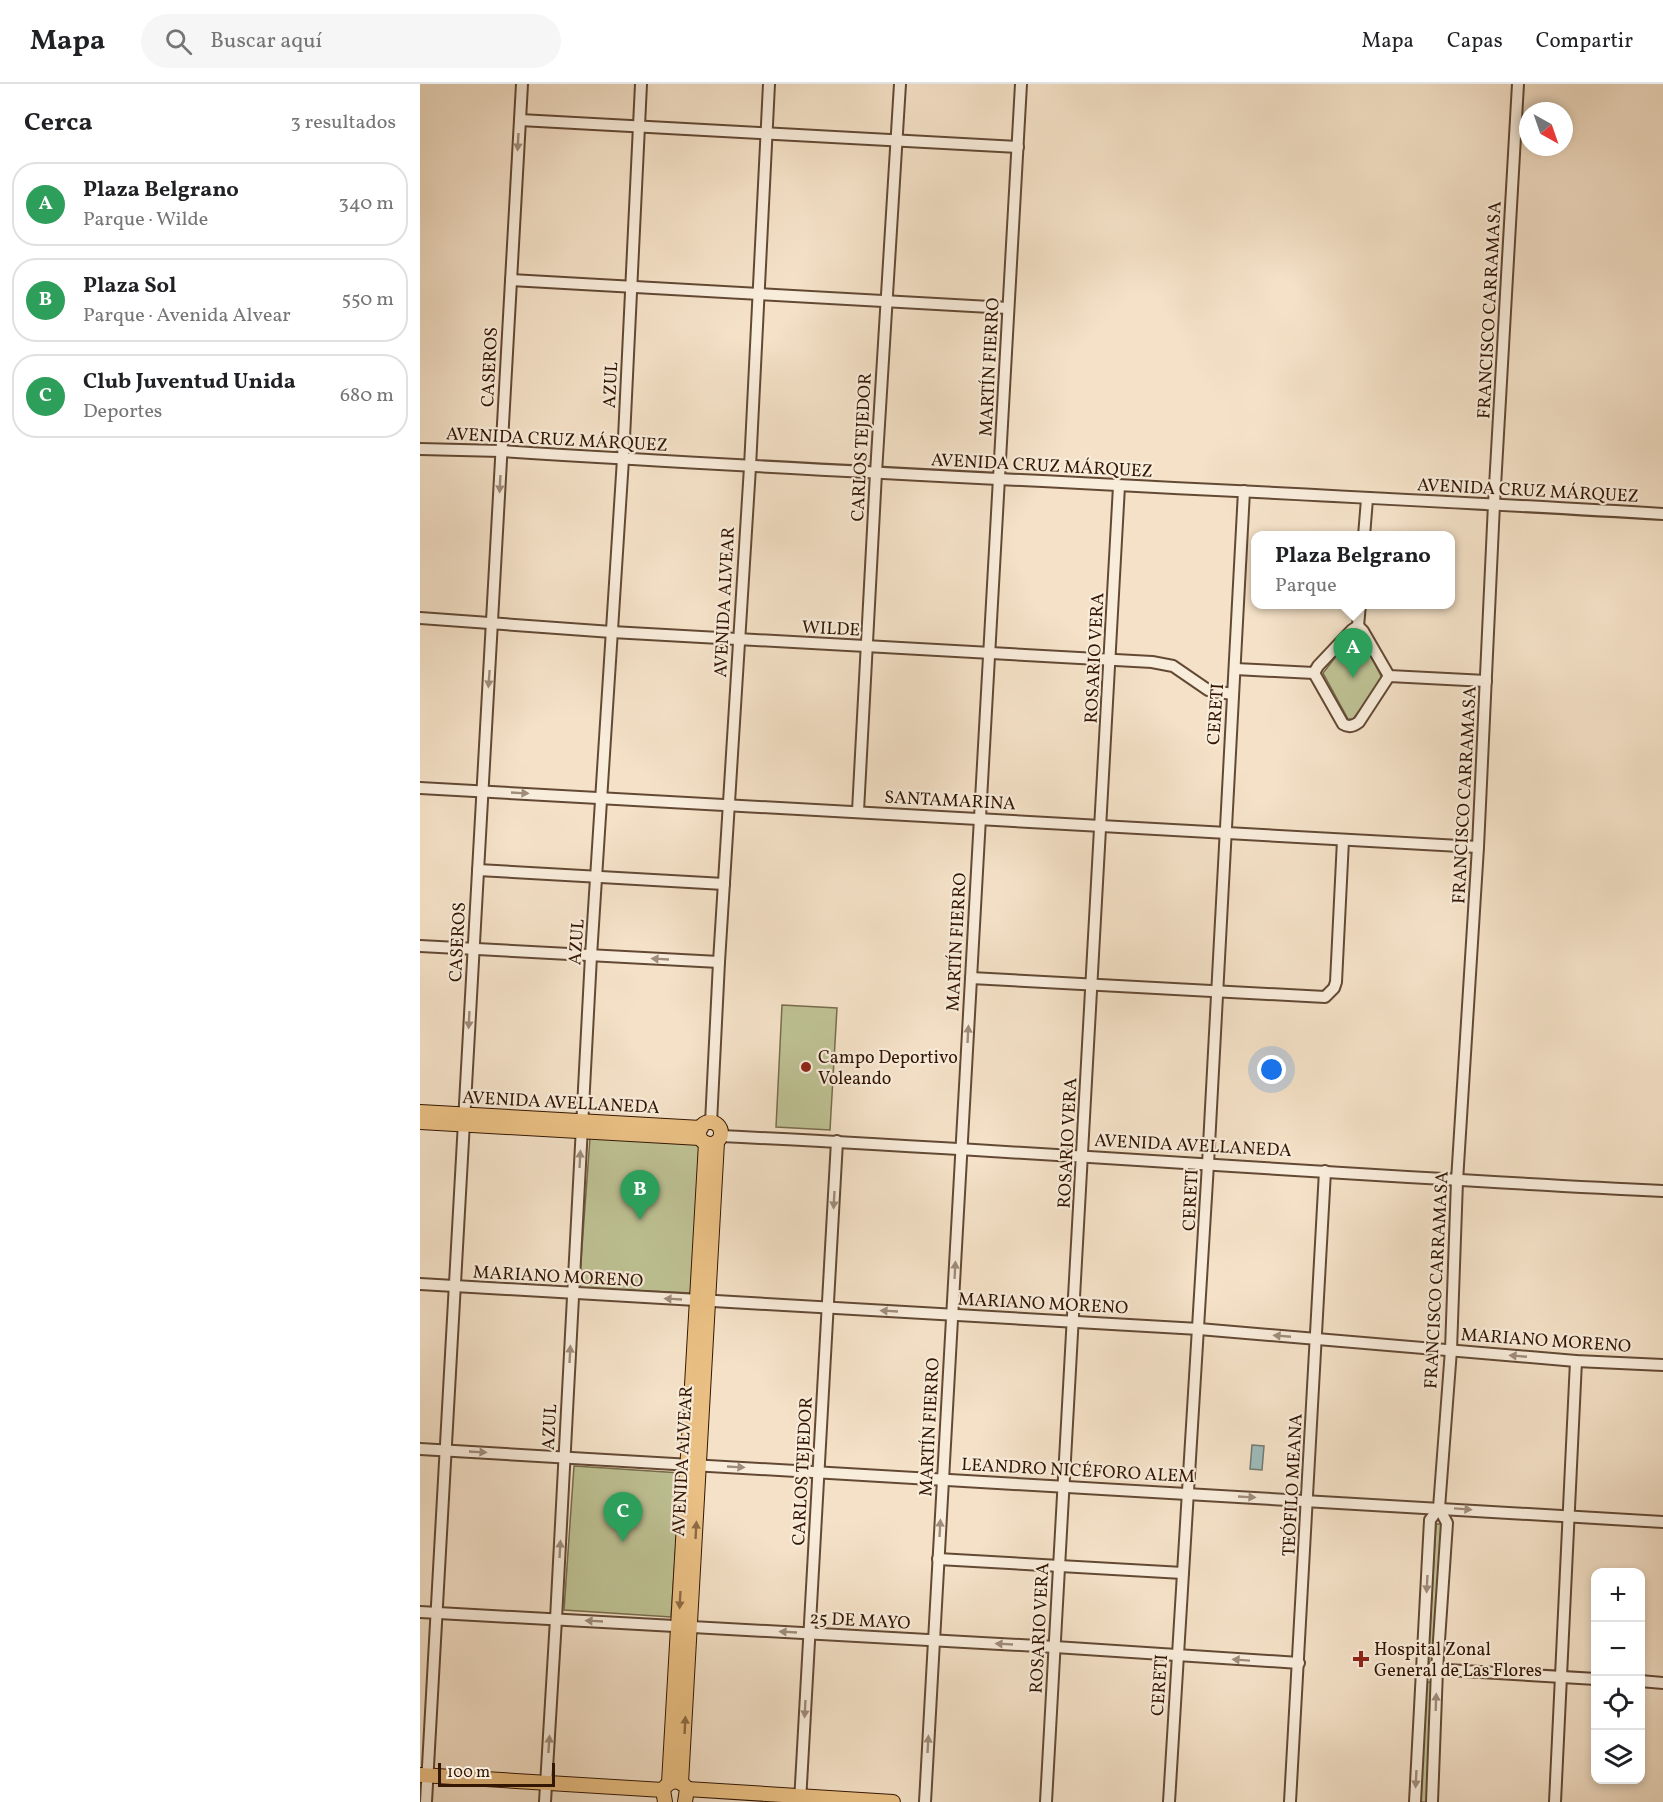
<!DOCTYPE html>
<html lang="es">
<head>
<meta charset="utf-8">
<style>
  body { margin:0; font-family:Vollkorn,serif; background:#f6f6f6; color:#202124 }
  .controls { position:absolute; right:18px; bottom:18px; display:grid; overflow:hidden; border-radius:12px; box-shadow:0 3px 9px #0003 }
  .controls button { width:54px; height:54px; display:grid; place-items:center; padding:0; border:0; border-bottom:2px solid #e0e0e0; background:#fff; color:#202124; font:30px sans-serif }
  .compass { position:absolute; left:1099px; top:18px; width:54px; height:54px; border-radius:50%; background:#fff; box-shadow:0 3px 9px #0003; rotate:140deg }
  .scale { position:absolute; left:18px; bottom:15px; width:117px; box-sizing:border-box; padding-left:6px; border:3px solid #331603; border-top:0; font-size:16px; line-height:21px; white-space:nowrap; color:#331603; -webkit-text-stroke:4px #f8ecdb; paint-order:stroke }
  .you { position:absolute; left:852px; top:986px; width:21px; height:21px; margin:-15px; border:4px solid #fff; border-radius:50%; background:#1a73e8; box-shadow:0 0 0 9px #1a73e833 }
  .badge { display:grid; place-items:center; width:39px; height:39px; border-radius:50%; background:#8f2418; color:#fff; font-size:20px; font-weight:700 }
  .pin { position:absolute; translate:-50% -50px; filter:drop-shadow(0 2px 3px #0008) }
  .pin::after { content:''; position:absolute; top:32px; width:21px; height:18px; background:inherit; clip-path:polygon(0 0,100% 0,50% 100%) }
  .popup { position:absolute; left:831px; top:447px; width:204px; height:78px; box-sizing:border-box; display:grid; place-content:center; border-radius:12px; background:#fff; filter:drop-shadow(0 2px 4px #0005); font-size:20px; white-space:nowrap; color:#757577 }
  .popup b { font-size:22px; color:#202124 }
  .popup::after { content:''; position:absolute; left:50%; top:100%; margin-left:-12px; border:12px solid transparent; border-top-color:#fff }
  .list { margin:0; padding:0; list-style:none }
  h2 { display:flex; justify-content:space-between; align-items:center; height:78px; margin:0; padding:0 24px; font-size:26px }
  h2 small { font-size:20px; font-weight:400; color:#757577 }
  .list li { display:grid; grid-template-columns:39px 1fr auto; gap:18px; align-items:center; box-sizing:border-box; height:84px; margin:0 12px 12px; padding:0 12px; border:2px solid #e0e0e0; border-radius:24px }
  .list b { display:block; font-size:22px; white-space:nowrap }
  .list p { margin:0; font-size:20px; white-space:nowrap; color:#757577 }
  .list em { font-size:20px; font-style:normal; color:#757577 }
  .icon { flex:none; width:33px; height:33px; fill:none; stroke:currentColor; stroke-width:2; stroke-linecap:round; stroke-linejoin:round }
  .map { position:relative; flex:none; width:1243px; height:1718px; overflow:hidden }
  header { display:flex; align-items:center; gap:36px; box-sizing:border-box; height:84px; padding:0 30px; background:#fff; border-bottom:2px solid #e0e0e0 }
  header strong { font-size:28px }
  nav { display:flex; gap:33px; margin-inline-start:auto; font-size:21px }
  .search { width:420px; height:54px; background:#f6f6f6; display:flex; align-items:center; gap:15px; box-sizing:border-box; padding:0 21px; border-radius:33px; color:#757577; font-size:22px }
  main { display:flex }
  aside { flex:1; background:#fff }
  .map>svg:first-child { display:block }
</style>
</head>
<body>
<header>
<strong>Mapa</strong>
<div class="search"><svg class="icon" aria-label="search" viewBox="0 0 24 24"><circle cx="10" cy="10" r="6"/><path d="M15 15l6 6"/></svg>Buscar aquí</div>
<nav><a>Mapa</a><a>Capas</a><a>Compartir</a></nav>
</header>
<main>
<aside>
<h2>Cerca<small>3 resultados</small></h2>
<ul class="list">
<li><span class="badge" style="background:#2e9e5b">A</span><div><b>Plaza Belgrano</b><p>Parque · Wilde</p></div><em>340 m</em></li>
<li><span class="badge" style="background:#2e9e5b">B</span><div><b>Plaza Sol</b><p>Parque · Avenida Alvear</p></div><em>550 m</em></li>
<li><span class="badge" style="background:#2e9e5b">C</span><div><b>Club Juventud Unida</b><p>Deportes</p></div><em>680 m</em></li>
</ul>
</aside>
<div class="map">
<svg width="1243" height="1718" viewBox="0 0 1243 1718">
  <rect width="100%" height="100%" fill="#f4e1c7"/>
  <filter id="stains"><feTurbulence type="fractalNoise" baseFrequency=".00333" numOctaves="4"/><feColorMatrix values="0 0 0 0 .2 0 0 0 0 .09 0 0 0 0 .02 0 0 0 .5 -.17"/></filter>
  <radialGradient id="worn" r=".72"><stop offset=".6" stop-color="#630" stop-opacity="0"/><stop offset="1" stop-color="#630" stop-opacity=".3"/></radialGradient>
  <g fill="#bec294" stroke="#786c4c" stroke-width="1.5">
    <path d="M937,550L940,551L961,592V597L933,635H928L903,589L932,552Z"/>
    <path d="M362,921L417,924L410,1046L356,1043Z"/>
    <path d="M170,1054L276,1059L282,1069L272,1209L159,1204Z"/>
    <path d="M154,1382L261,1389L251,1533L144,1526Z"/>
    <path d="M1016,1440H1024L1016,1578H1008Z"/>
    <path d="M1007,1598L1015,1599L1008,1718H1000Z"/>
  </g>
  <path fill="#9ebcbc" stroke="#737a72" stroke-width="1.5" d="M832,1361L844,1362L842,1386L830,1385Z"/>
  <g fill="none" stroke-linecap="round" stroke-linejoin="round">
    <g stroke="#634934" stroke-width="14">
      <g id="minor">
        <path d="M100,36L598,63"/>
        <path d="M91,196L588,224"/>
        <path d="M0,365L81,367C468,392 856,407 1243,430"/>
        <path d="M944,452L947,415"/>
        <path d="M0,534L192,548L732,578L753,582L788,606L812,610"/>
        <path d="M938,542L940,520"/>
        <path d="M815,585L894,589L898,582L932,546L938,542L943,547L969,592L1066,597"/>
        <path d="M894,589L923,640C929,644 934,642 939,638L969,592"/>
        <path d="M0,704L1058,763"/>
        <path d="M438,727L456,389L480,0"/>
        <path d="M58,786L304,800"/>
        <path d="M0,862L299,878"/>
        <path d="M551,894L905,913L914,904L916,898L923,756"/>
        <path d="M291,1039L299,878L330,383L349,0"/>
        <path d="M301,1052C615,1067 929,1092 1243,1107"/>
        <path d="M0,1200L779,1245L1156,1277L1243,1281"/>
        <path d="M0,1365L1243,1438"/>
        <path d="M518,1475L763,1489"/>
        <path d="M0,1528L635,1563L879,1579"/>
        <path d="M1011,1585L1176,1595"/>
        <path d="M1220,1597L1243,1599"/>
        <path d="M6,1718L102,0"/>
        <path d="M125,1718L136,1535L171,872L203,375L221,0"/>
        <path d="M380,1718L417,1057"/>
        <path d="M505,1718L601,0"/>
        <path d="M626,1718L699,402"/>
        <path d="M749,1718L788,1080L824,407"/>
        <path d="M870,1718L905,1087"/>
        <path d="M995,1718L1010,1436L1019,1424L1031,1266L1037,1097L1058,763L1074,420L1098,0"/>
        <path d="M1012,1718L1017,1586L1027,1439L1019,1424"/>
        <path d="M1135,1718L1156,1277"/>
      </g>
    </g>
    <g stroke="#331603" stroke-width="16">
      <g id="major">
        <path d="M0,1028L281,1044"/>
        <path d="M0,1038L280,1054"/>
        <circle cx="290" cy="1049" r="11"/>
        <path d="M0,1691L243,1706"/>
        <path d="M249,1699L286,1059"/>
        <path d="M261,1699L297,1058"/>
        <path d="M267,1705L473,1718"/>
        <path d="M245,1718L243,1706C249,1696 260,1694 267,1705L265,1718"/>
      </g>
    </g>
    <use href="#minor" stroke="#f8ecdb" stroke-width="10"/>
    <use href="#major" stroke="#eac084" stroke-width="14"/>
  </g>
  <defs><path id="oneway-solid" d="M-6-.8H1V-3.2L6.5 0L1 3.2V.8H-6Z" transform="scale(1.5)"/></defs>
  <g fill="#9f8c7a">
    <use href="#oneway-solid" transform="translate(98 58) rotate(93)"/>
    <use href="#oneway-solid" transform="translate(80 400) rotate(93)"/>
    <use href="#oneway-solid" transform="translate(69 595) rotate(94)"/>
    <use href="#oneway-solid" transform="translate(100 709) rotate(3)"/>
    <use href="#oneway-solid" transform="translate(240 875) rotate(-177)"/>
    <use href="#oneway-solid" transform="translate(49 936) rotate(93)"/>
    <use href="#oneway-solid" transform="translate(548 950) rotate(-87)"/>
    <use href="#oneway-solid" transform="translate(160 1075) rotate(-87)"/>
    <use href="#oneway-solid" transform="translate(414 1116) rotate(93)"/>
    <use href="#oneway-solid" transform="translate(535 1186) rotate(-87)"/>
    <use href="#oneway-solid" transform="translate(253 1215) rotate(-177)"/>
    <use href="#oneway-solid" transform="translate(469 1227) rotate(-177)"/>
    <use href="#oneway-solid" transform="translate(862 1252) rotate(-175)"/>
    <use href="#oneway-solid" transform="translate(150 1270) rotate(-87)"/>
    <use href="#oneway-solid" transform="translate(1098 1272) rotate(-175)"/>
    <use href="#oneway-solid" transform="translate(58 1368) rotate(3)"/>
    <use href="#oneway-solid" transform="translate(316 1383) rotate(3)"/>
    <use href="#oneway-solid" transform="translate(827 1413) rotate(3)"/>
    <use href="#oneway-solid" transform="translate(1043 1425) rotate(4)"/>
    <use href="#oneway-solid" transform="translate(520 1444) rotate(-87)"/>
    <use href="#oneway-solid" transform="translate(140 1465) rotate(-87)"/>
    <use href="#oneway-solid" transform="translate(1007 1500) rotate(93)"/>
    <use href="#oneway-solid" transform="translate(174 1537) rotate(-177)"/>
    <use href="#oneway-solid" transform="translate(368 1548) rotate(-177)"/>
    <use href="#oneway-solid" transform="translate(584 1560) rotate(-177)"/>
    <use href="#oneway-solid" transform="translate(821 1576) rotate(-176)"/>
    <use href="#oneway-solid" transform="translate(1016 1618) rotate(-88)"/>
    <use href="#oneway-solid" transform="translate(385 1625) rotate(93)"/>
    <use href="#oneway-solid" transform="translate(129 1660) rotate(-86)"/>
    <use href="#oneway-solid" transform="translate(508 1660) rotate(-87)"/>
    <use href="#oneway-solid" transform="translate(996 1695) rotate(93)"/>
  </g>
  <g fill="#8e6b44">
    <use href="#oneway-solid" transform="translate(276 1446) rotate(-87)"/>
    <use href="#oneway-solid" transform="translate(260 1516) rotate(93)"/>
    <use href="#oneway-solid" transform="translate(265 1641) rotate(-87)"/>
  </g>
  <g fill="#8f2418" stroke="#f8ecdb" stroke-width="2">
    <circle cx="386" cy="983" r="6"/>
    <path d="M938 1566h6v6h6v6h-6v6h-6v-6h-6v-6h6z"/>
  </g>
  <g text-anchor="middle" stroke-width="4.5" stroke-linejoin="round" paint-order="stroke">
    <g font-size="18" fill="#331603" stroke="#f8ecdb">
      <text transform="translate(1069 226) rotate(-87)" y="6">FRANCISCO CARRAMASA</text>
      <text transform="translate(69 283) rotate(-87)" y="6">CASEROS</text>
      <text transform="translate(569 283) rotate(-87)" y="6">MARTÍN FIERRO</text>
      <text transform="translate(190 301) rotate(-87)" y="6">AZUL</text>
      <text transform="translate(137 355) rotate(3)" y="6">AVENIDA CRUZ MÁRQUEZ</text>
      <text transform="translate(441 363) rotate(-87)" y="6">CARLOS TEJEDOR</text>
      <text transform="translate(622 381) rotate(3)" y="6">AVENIDA CRUZ MÁRQUEZ</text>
      <text transform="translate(1108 406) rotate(3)" y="6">AVENIDA CRUZ MÁRQUEZ</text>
      <text transform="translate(304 518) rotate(-87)" y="6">AVENIDA ALVEAR</text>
      <text transform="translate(411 544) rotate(3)" y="6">WILDE</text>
      <text transform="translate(674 574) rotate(-87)" y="6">ROSARIO VERA</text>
      <text transform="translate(795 630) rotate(-86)" y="6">CERETI</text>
      <text transform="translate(1044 711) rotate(-87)" y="6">FRANCISCO CARRAMASA</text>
      <text transform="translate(530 716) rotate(3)" y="6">SANTAMARINA</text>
      <text transform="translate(37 858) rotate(-87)" y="6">CASEROS</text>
      <text transform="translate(156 858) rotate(-86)" y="6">AZUL</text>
      <text transform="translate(536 858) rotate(-87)" y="6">MARTÍN FIERRO</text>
      <text transform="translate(141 1018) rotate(3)" y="6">AVENIDA AVELLANEDA</text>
      <text transform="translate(647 1059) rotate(-87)" y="6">ROSARIO VERA</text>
      <text transform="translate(773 1061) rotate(3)" y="6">AVENIDA AVELLANEDA</text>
      <text transform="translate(770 1116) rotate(-87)" y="6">CERETI</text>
      <text transform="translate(138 1192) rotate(3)" y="6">MARIANO MORENO</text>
      <text transform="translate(1016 1196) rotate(-87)" y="6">FRANCISCO CARRAMASA</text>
      <text transform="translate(623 1219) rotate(3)" y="6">MARIANO MORENO</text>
      <text transform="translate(1126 1256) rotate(4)" y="6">MARIANO MORENO</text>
      <text transform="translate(129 1343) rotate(-87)" y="6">AZUL</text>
      <text transform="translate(509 1343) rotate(-87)" y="6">MARTÍN FIERRO</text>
      <text transform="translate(262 1377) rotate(-87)" y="6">AVENIDA ALVEAR</text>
      <text transform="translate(658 1386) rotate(3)" y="6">LEANDRO NICÉFORO ALEM</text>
      <text transform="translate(382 1387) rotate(-87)" y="6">CARLOS TEJEDOR</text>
      <text transform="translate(872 1401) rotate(-87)" y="6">TEÓFILO MEANA</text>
      <text transform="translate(440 1536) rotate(3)" y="6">25 DE MAYO</text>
      <text transform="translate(619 1544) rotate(-87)" y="6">ROSARIO VERA</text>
      <text transform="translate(739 1601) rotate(-86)" y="6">CERETI</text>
    </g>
    <g font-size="18" fill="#331603" stroke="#f8ecdb" text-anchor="start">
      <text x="398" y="979">Campo Deportivo<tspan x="398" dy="21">Voleando</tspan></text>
      <text x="954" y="1571">Hospital Zonal<tspan x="954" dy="21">General de Las Flores</tspan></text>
    </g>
  </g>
  <rect width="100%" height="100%" filter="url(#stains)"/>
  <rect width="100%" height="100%" fill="url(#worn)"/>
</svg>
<div class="controls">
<button>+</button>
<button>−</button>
<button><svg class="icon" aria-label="locate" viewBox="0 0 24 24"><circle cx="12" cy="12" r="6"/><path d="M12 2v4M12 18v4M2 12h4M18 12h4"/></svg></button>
<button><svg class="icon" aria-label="layers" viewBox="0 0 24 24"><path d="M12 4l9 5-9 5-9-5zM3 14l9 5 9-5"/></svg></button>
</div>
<svg class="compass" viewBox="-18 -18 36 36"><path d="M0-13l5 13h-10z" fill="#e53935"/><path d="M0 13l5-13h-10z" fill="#757577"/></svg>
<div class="scale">100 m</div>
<div class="you"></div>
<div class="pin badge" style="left:933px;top:594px;background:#2e9e5b">A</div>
<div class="popup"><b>Plaza Belgrano</b>Parque</div>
<div class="pin badge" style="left:220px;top:1136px;background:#2e9e5b">B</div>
<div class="pin badge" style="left:203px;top:1458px;background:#2e9e5b">C</div>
</div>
</main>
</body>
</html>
